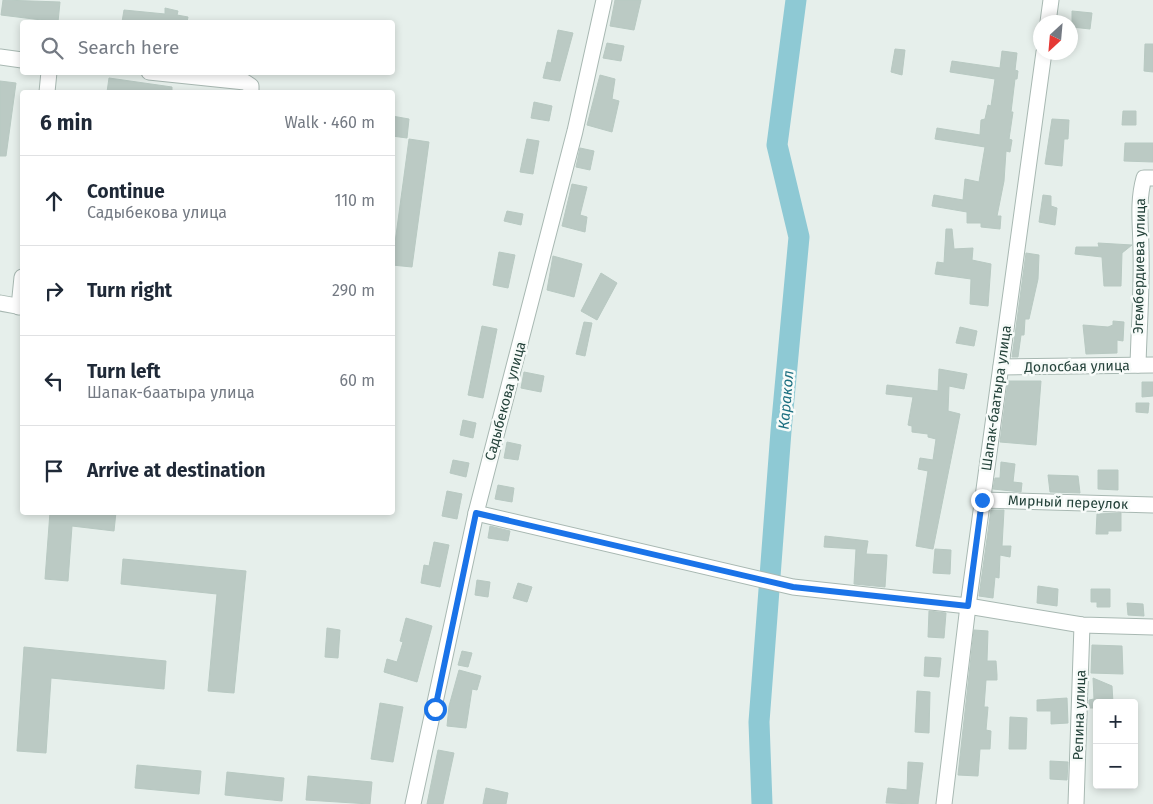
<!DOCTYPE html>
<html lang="en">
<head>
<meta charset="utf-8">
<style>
  body { margin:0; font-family:"Fira Sans",sans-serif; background:#f6f6f7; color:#1f2937 }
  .controls { position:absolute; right:15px; bottom:15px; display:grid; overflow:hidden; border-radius:5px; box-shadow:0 2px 8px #0003 }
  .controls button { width:45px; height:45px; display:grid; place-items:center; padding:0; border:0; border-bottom:1px solid #e0e1e3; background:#fff; color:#1f2937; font:25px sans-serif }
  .compass { position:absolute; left:1033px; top:15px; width:45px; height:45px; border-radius:50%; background:#fff; box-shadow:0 2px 8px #0003; rotate:206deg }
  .stop { position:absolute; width:15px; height:15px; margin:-11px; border:4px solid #1a73e8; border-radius:50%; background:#fff }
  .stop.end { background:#1a73e8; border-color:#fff; box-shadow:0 1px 5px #0008 }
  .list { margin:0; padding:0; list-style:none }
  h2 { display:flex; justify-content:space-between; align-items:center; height:65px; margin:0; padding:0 20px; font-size:21px }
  h2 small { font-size:16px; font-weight:400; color:#747a83 }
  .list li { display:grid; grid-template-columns:32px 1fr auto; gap:15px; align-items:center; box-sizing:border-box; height:90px; padding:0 20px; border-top:1px solid #e0e1e3 }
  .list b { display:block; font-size:19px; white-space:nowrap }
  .list p { margin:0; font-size:16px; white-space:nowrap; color:#747a83 }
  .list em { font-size:16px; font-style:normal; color:#747a83 }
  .icon { flex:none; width:28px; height:28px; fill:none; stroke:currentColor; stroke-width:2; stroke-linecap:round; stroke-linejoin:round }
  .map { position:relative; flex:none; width:1153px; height:804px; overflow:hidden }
  .search { position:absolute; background:#fff; box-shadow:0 2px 8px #0003; left:20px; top:20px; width:375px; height:55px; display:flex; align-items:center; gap:12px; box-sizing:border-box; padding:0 18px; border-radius:5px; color:#747a83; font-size:19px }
  .panel { position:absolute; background:#fff; box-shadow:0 2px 8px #0003; left:20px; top:90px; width:375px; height:425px; border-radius:5px }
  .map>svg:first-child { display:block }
</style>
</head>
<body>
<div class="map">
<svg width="1153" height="804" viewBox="0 0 1153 804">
  <rect width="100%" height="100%" fill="#e6efeb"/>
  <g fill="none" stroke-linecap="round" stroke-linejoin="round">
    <path stroke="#8ec9d4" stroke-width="21" d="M762,804L759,722L781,431L799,237L777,145L796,0"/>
  </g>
  <g fill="#bbcac4" stroke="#b8c9c2">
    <path d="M3,0L60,2L58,22L1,15Z"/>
    <path d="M615,0H641L634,30L610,26Z"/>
    <path d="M165,8L178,11L177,15L188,17L187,22H122L124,10L165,14Z"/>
    <path d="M1072,11L1092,13L1090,29L1072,27Z"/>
    <path d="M558,30L573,33L560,81L543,78L547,62L551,63Z"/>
    <path d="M607,43L624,46L621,61L603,58Z"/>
    <path d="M1145,44H1153V72L1144,71Z"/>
    <path d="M895,49L905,50L902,75L891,72Z"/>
    <path d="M1002,51L1017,53L1015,70L1018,71L1017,79H1015L1011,112H1013L1009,139L1012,140L1010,152L1006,151L1004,181L997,216H1001L1000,229L981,227V223H967V212L932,206L934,195L963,200L965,179L979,182L985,147L935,139L937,128L980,135L981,120L985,119L988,105L991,106L995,79L950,72L952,61L1000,68Z"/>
    <path d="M600,75L615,79L612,99L619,101L612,132L587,125Z"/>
    <path d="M109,78L172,87V92H107Z"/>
    <path d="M0,81L16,83L6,156H0Z"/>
    <path d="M534,102L552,106L549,121L531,118Z"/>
    <path d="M1123,111H1136V125H1122Z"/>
    <path d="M392,116L409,119L407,138L392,136Z"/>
    <path d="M1052,119L1069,120L1068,139H1064L1062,166L1045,164Z"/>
    <path d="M409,139L429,142L412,267L392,265Z"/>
    <path d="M527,139L539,141L533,174L520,172Z"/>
    <path d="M1125,143H1153V162L1124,161Z"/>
    <path d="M580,148L594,151L590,170L576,167Z"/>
    <path d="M572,184L587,187L580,215L587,217L585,232L562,226Z"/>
    <path d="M1043,195L1051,196V206L1057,208L1055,225L1039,222Z"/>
    <path d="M507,211L523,214L521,225L504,221Z"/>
    <path d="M946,229H952L954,249L973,248L972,260L991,264L988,306L970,304L971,279L935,274L937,262L944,263Z"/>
    <path d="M1098,243L1132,245L1122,253L1121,286H1104L1102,257L1075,254L1076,247H1099Z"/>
    <path d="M499,252L515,255L508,288L493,285Z"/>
    <path d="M1026,253L1039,255L1038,279L1029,319H1025L1024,335H1021L1018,357H1012Z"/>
    <path d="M553,256L582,264L574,297L547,290Z"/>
    <path d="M601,273L617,283L597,320L581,311Z"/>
    <path d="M1113,321L1124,322L1123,341L1117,340V353L1086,354L1083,325L1108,327L1113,325Z"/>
    <path d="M584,322L592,323L585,356L576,354Z"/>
    <path d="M482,326L497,329L483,398L468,395Z"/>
    <path d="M960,327L977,331L974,346L956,343Z"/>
    <path d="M939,369L967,374L964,389L949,386L948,411L960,414L933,549L916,546L928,471L918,469L920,458L933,460L936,439L928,437V434L912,432V426L908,425L913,397L886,394L887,385L938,391Z"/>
    <path d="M524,372L544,376L541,392L521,388Z"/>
    <path d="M1008,381H1041L1036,445L1000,442Z"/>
    <path d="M1142,382H1153V396L1142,397Z"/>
    <path d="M1136,403H1149L1148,413L1136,412Z"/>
    <path d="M463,420L476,423L473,438L460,435Z"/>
    <path d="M507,442L521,445L518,460L504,458Z"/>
    <path d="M453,460L469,463L466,477L450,473Z"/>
    <path d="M1001,462L1015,464L1013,482L1022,483L1021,492L993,489L995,478H1000Z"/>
    <path d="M1098,470H1118V490L1098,489Z"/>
    <path d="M1048,475L1078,476L1080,493L1050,492Z"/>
    <path d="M498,485L514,488L512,502L495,499Z"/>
    <path d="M447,491L462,494L457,519L442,516Z"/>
    <path d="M991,510H1004L1002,546H1011L1010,557L1000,555L999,578L995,577L993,598L979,596Z"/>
    <path d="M50,512H116L114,531L72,526L68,581L45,579Z"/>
    <path d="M1121,513V531H1108V534H1096L1097,514Z"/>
    <path d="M490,526L510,531L508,541L488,538Z"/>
    <path d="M825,536L868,541L866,554L887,555L885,587L854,584L856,549L824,547Z"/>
    <path d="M434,542L449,545L440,587L421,583L424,565L429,566Z"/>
    <path d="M935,549L951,550L950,574L933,573Z"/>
    <path d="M123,559L246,571L234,693L208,691L217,594L121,584Z"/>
    <path d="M477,580L490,582L488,597L475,595Z"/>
    <path d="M518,583L532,587L527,602L513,598Z"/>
    <path d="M1038,586L1058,589L1057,606L1037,603Z"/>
    <path d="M1091,589H1110V607H1097V602H1091Z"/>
    <path d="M1127,603L1143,604L1144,616L1128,615Z"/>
    <path d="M929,611L946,613L944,638L928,637Z"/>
    <path d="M406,618L432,626L417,682L384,672L387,659L397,662L403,642L400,641Z"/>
    <path d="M327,628L340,630L338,658L325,657Z"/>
    <path d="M974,630L988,631L987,661H996L997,675V680H986L984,707H988L986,730L991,731L990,749H980L978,776L958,775Z"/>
    <path d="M1092,645L1122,646L1123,674L1091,673Z"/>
    <path d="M24,647L166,661L164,689L51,678L46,753L17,751Z"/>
    <path d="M462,651L472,653L468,667L458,665Z"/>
    <path d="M925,657L941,658L939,677L924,676Z"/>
    <path d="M459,670L481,676L477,690L472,689L466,728L447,726L449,706Z"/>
    <path d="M1093,678L1112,686L1113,703H1097V708H1089V700L1094,699Z"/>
    <path d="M917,691L930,692L929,733L915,732Z"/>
    <path d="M1067,698L1068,723L1051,724V711H1037V700Z"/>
    <path d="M380,703L403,707L393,762L371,759Z"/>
    <path d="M1010,717L1027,718L1026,749H1009Z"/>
    <path d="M438,750L454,753L443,804H427Z"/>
    <path d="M1050,761L1068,762L1067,780L1050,779Z"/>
    <path d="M908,762L923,763L918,804L886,803L888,788L907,790Z"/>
    <path d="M137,765L201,771L199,794L135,788Z"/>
    <path d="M227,772L284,778L282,801L225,795Z"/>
    <path d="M308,776L372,782L370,804L306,800Z"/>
    <path d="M486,788L508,793L506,804H483Z"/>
  </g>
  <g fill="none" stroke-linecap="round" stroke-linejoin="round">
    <g stroke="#a8b8b2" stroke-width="17">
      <g id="minor">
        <path d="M1048,22L1051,0"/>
        <path d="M0,57L22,60"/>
        <path d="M149,72L245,82L251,86V92"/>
        <path d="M47,92L49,72"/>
        <path d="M0,303L22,307"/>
        <path d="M19,307L22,277"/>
        <path d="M1138,365C1139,327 1142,289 1141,252C1141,226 1137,203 1144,178H1153"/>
        <path d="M1001,367L1153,365"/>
        <path d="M982,500L1153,505"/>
        <path d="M476,513L793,587L968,606L1082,625L1153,627"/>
        <path d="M413,804L476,513L575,131L604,0"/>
        <path d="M944,804L968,606L1044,52"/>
        <path d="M1076,804L1082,625"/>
      </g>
    </g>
    <use href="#minor" stroke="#fff" stroke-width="15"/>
  </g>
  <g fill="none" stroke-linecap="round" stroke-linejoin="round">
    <path stroke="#1a73e8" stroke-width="6" d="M435,709L476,513L793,587L968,606L982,500"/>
  </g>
  <g text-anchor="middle" stroke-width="5" stroke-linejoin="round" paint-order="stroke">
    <g font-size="14" fill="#24423a" stroke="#f7fbf9">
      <text transform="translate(1139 266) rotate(-89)" y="5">Эгембердиева улица</text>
      <text transform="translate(1077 366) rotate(-1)" y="5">Долосбая улица</text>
      <text transform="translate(996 398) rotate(-82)" y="5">Шапак-баатыра улица</text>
      <text transform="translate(505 401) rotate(-75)" y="5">Садыбекова улица</text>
      <text transform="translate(1068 502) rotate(2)" y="5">Мирный переулок</text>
      <text transform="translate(1079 715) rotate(-88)" y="5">Репина улица</text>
    </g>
    <g font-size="15" font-style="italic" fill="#1c6f80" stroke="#f7fbf9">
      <text transform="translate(786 400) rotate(-85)" y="5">Каракол</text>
    </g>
  </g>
</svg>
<div class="controls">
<button>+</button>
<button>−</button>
</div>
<svg class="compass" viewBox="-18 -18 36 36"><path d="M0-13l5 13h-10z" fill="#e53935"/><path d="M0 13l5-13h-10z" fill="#747a83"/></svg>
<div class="stop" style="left:435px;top:709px"></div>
<div class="stop end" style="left:982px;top:500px"></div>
<div class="search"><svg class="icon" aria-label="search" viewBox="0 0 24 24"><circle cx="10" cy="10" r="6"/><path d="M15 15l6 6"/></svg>Search here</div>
<section class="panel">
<h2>6 min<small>Walk · 460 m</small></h2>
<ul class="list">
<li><svg class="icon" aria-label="ahead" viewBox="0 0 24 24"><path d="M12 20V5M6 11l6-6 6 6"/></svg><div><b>Continue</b><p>Садыбекова улица</p></div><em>110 m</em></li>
<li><svg class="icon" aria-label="right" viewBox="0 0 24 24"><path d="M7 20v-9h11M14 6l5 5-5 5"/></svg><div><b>Turn right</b></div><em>290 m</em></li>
<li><svg class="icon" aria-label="left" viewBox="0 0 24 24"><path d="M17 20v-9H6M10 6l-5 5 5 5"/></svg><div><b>Turn left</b><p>Шапак-баатыра улица</p></div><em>60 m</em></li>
<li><svg class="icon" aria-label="arrive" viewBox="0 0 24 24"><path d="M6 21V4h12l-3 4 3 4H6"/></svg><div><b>Arrive at destination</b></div></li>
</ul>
</section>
</div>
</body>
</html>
